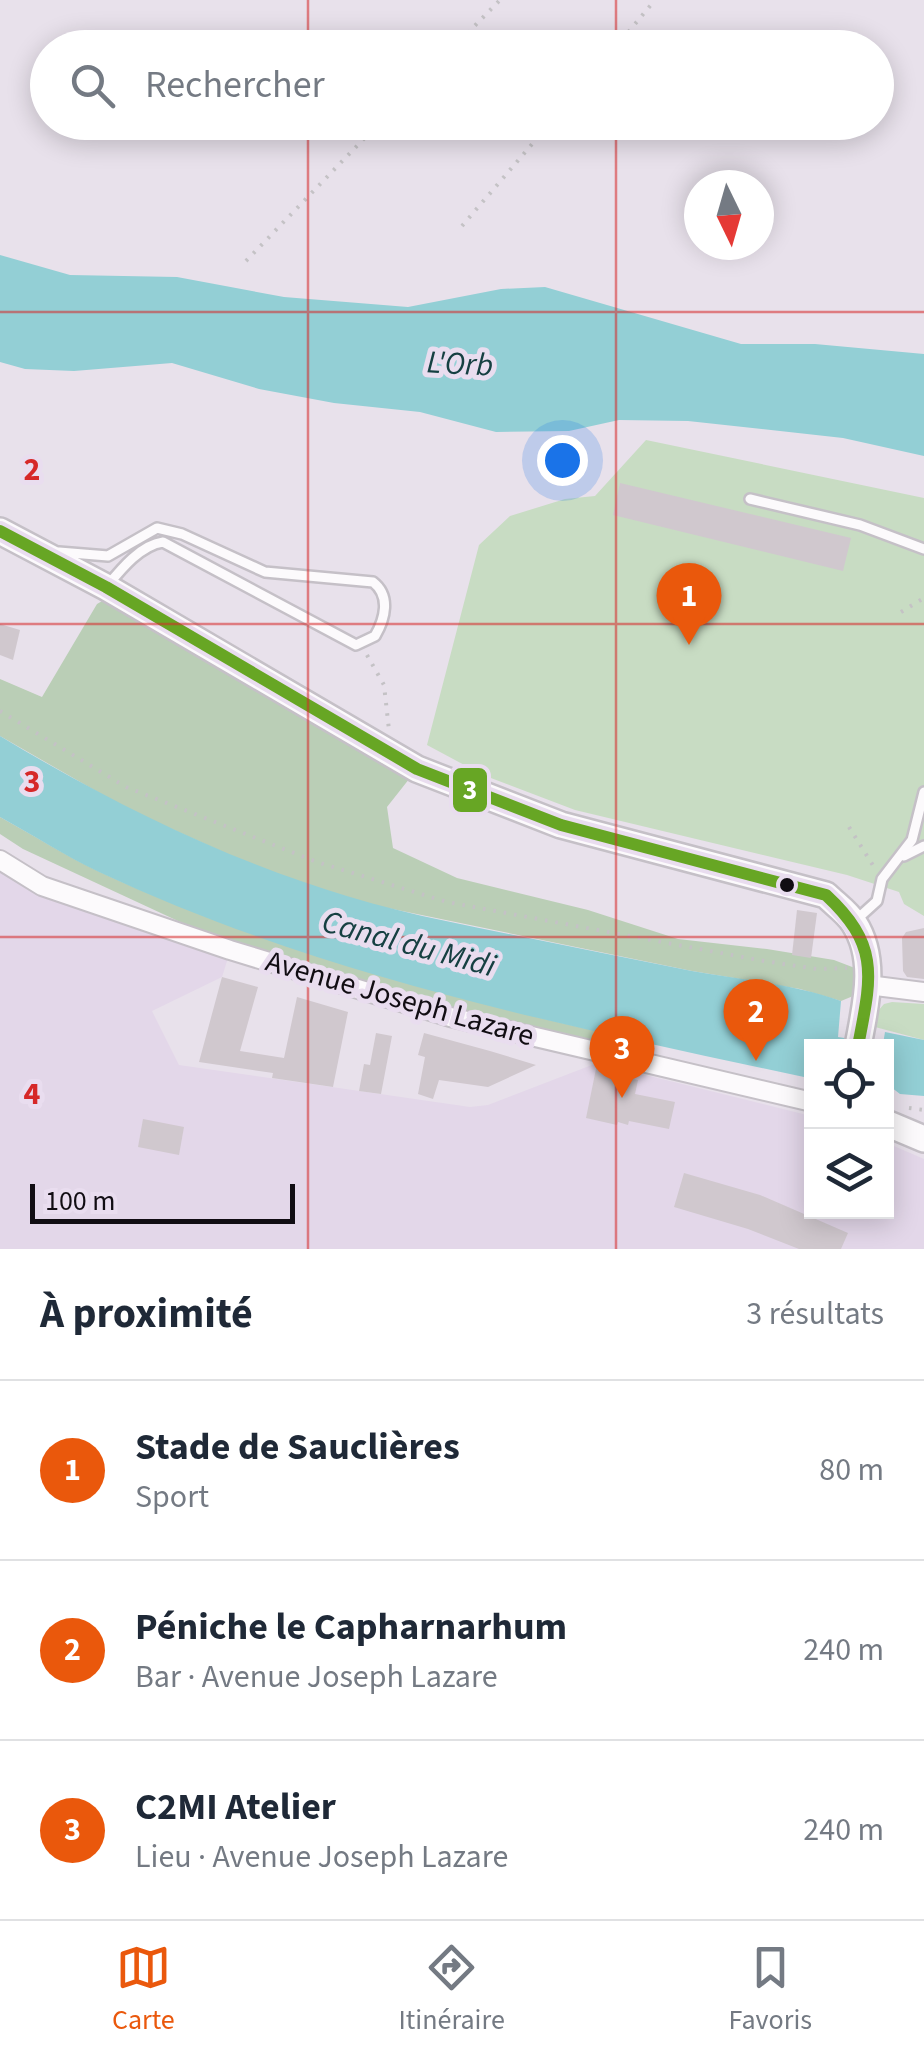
<!DOCTYPE html>
<html lang="fr">
<head>
<meta charset="utf-8">
<style>
  body { margin:0; font-family:"Source Sans 3",sans-serif; background:#f2f2f3; color:#1f2937 }
  .controls { position:absolute; right:30px; bottom:30px; display:grid; overflow:hidden; border-radius:0px; box-shadow:0 5px 25px #0003 }
  .controls button { width:90px; height:90px; display:grid; place-items:center; padding:0; border:0; border-bottom:2px solid #e0e1e3; background:#fff; color:#1f2937; font:50px sans-serif }
  .compass { position:absolute; left:684px; top:170px; width:90px; height:90px; border-radius:50%; background:#fff; box-shadow:0 5px 25px #0003; rotate:175deg }
  .scale { position:absolute; left:30px; bottom:25px; width:265px; box-sizing:border-box; padding-left:10px; border:5px solid #110d13; border-top:0; font-size:28px; line-height:35px; white-space:nowrap; color:#110d13; -webkit-text-stroke:8px #e9ddef; paint-order:stroke }
  .you { position:absolute; left:562px; top:460px; width:35px; height:35px; margin:-25px; border:8px solid #fff; border-radius:50%; background:#1a73e8; box-shadow:0 0 0 15px #1a73e833 }
  .badge { display:grid; place-items:center; width:65px; height:65px; border-radius:50%; background:#ea580c; color:#fff; font-size:32px; font-weight:700 }
  .pin { position:absolute; translate:-50% -82px; filter:drop-shadow(0 2px 5px #0008) }
  .pin::after { content:''; position:absolute; top:52px; width:35px; height:30px; background:inherit; clip-path:polygon(0 0,100% 0,50% 100%) }
  .list { margin:0; padding:0; list-style:none }
  h2 { display:flex; justify-content:space-between; align-items:center; height:130px; margin:0; padding:0 40px; font-size:42px }
  h2 small { font-size:32px; font-weight:400; color:#747a83 }
  .list li { display:grid; grid-template-columns:65px 1fr auto; gap:30px; align-items:center; box-sizing:border-box; height:180px; padding:0 40px; border-top:2px solid #e0e1e3 }
  .list b { display:block; font-size:38px; white-space:nowrap }
  .list p { margin:0; font-size:32px; white-space:nowrap; color:#747a83 }
  .list em { font-size:32px; font-style:normal; color:#747a83 }
  .icon { flex:none; width:55px; height:55px; fill:none; stroke:currentColor; stroke-width:2; stroke-linecap:round; stroke-linejoin:round }
  .map { position:relative; flex:none; width:924px; height:1249px; overflow:hidden }
  .search { position:absolute; background:#fff; box-shadow:0 5px 25px #0003; left:30px; right:30px; top:30px; height:110px; display:flex; align-items:center; gap:25px; box-sizing:border-box; padding:0 35px; border-radius:55px; color:#747a83; font-size:38px }
  .sheet { height:670px; background:#fff }
  nav { display:flex; justify-content:space-around; align-items:center; box-sizing:border-box; height:140px; border-top:2px solid #e0e1e3; background:#fff; font-size:28px; color:#747a83 }
  nav a { display:grid; justify-items:center; gap:5px }
  nav .on { color:#ea580c }
  .map>svg:first-child { display:block }
</style>
</head>
<body>
<div class="map">
<svg width="924" height="1249" viewBox="0 0 924 1249">
  <rect width="100%" height="100%" fill="#e8e1eb"/>
  <path fill="#e3d7e9" d="M0,868L41,892L84,910L228,958L222,977L152,1011L179,1065L470,1107L488,1105L597,1063L811,1116L812,1212H886L887,1143L924,1159V1249H0Z"/>
  <g fill="#c8dcc3">
    <path d="M646,440L924,498V916L904,904L899,892L847,875L575,810L483,775L427,745L479,545L510,516L565,499L595,496Z"/>
    <path d="M892,1002L924,1004V1040L875,1027L871,1019L884,1004Z"/>
  </g>
  <g fill="#baceb6">
    <path d="M116,593L417,769L387,807L393,848L457,878L588,910L678,939L767,949L834,960L860,970L858,994L841,1001L800,989L692,971L373,905L268,872L129,810L0,736V679L42,697L97,604Z"/>
    <path d="M0,817C33,835 66,856 100,872C263,947 436,995 610,1034L619,1043L608,1049L476,1018L206,934L23,849L0,834Z"/>
  </g>
  <g fill="#93cfd5">
    <path d="M0,255L70,275L177,277L284,297L408,307L501,289L545,287L741,344H815L924,354V456L843,438L688,421L619,420L569,431L496,432L420,412L334,403L259,389L172,363L74,371L25,369L0,362Z"/>
    <path d="M0,736C140,820 286,889 446,921C528,938 610,955 692,971C742,980 793,984 841,1001L838,1037L883,1044L885,1032L924,1040V1096L900,1094L887,1084L886,1046H812L811,1077H804C565,1026 321,976 99,872C65,856 33,835 0,817Z"/>
  </g>
  <g fill="#d0c8ce">
    <path d="M620,483L851,538L843,571L613,515Z"/>
    <path d="M0,624L20,630L13,660L0,655Z"/>
    <path d="M797,910L817,913L811,958L792,955Z"/>
    <path d="M924,928V979L907,977L903,971L902,938L906,932Z"/>
    <path d="M222,977L258,987L240,1051L284,1058L297,997L348,1012L333,1087L272,1078L273,1073L199,1062Z"/>
    <path d="M376,1033L392,1036L381,1094L359,1091L364,1064L370,1065Z"/>
    <path d="M424,1033L490,1051L536,1065L488,1087L439,1080L433,1099L418,1094L425,1057L418,1055Z"/>
    <path d="M597,1064L629,1072L627,1078L638,1080L635,1094L675,1102L669,1129L629,1121L628,1125L618,1122L617,1125L586,1118Z"/>
    <path d="M143,1119L184,1127L179,1155L138,1147Z"/>
    <path d="M684,1173L760,1195L848,1233L841,1249H799L748,1229L674,1207Z"/>
  </g>
  <g fill="none" stroke-linecap="round" stroke-linejoin="round">
    <g stroke="#c5c0c7" stroke-width="14">
      <g id="service">
        <path d="M750,499L860,525L924,549"/>
        <path d="M59,552L108,556L157,528L182,534L265,572L373,582C391,596 385,619 375,636L356,645L163,542C141,545 122,568 108,585"/>
        <path d="M904,856L924,846"/>
        <path d="M856,920L877,901L882,879L912,840L924,792"/>
      </g>
    </g>
    <g stroke="#c5c0c7" stroke-width="22">
      <g id="minor">
        <path d="M0,860L42,886L230,950L450,1017L812,1102"/>
        <path d="M868,985L924,992"/>
      </g>
    </g>
    <g stroke="#c5c0c7" stroke-width="30">
      <g id="secondary">
        <path d="M0,531L106,587L417,769L561,825L826,895C835,904 847,912 854,923C878,960 865,1007 858,1046"/>
        <path d="M886,1123L924,1139"/>
      </g>
    </g>
    <g stroke="#c4c2c5" stroke-width="4" stroke-dasharray="2.5 8" stroke-linecap="butt">
      <path d="M453,48L500,0"/>
      <path d="M615,48L655,0"/>
      <path d="M462,226L551,122"/>
      <path d="M246,261L380,122"/>
      <path d="M901,612L924,598"/>
      <path d="M367,655L384,685L389,730"/>
      <path d="M0,711L126,787L317,862L447,902L764,961L817,969L847,968"/>
      <path d="M849,827L874,867"/>
      <path d="M909,1108L924,1110"/>
    </g>
    <use href="#service" stroke="#fcfafc" stroke-width="9"/>
    <use href="#minor" stroke="#fcfafc" stroke-width="18"/>
    <use href="#secondary" stroke="#fcfafc" stroke-width="25"/>
    <g stroke="#e9ddef" stroke-width="20">
      <path id="bus-1" d="M0,531L106,587L417,769L561,825L826,895C881,946 871,978 858,1046"/>
    </g>
    <use href="#bus-1" stroke="#67a624" stroke-width="12"/>
  </g>
  <path fill="none" stroke="#d62828" stroke-width="2.5" stroke-opacity="0.55" d="M308,0V48M616,0V48M308,122V1249M616,122V1249M0,312H924M0,624H924M0,937H924"/>
  <circle fill="#110d13" stroke="#e9ddef" stroke-width="4" cx="787" cy="885" r="9"/>
  <g text-anchor="middle" stroke-width="10" stroke-linejoin="round" paint-order="stroke">
    <g font-size="30" fill="#110d13" stroke="#e9ddef">
      <text transform="translate(400 998) rotate(16)" y="10">Avenue Joseph Lazare</text>
    </g>
    <g font-size="32" font-style="italic" fill="#164042" stroke="#e9ddef">
      <text transform="translate(460 363) rotate(3)" y="11">L'Orb</text>
      <text transform="translate(409 943) rotate(15)" y="11">Canal du Midi</text>
    </g>
  </g>
  <g font-size="32" text-anchor="middle" font-weight="bold" fill="#d62828" stroke="#e9ddef" stroke-width="10" stroke-linejoin="round" paint-order="stroke">
    <text x="32" y="480">2</text>
    <text x="32" y="792">3</text>
    <text x="32" y="1104">4</text>
  </g>
  <rect stroke="#e9ddef" stroke-width="4" x="451" y="766" width="38" height="48" rx="10" fill="#67a624"/>
  <g font-size="28" text-anchor="middle" font-weight="bold" fill="#fff">
    <text x="470" y="799">3</text>
  </g>
</svg>
<div class="controls">
<button><svg class="icon" aria-label="locate" viewBox="0 0 24 24"><circle cx="12" cy="12" r="6"/><path d="M12 2v4M12 18v4M2 12h4M18 12h4"/></svg></button>
<button><svg class="icon" aria-label="layers" viewBox="0 0 24 24"><path d="M12 4l9 5-9 5-9-5zM3 14l9 5 9-5"/></svg></button>
</div>
<svg class="compass" viewBox="-18 -18 36 36"><path d="M0-13l5 13h-10z" fill="#e53935"/><path d="M0 13l5-13h-10z" fill="#747a83"/></svg>
<div class="scale">100 m</div>
<div class="you"></div>
<div class="pin badge" style="left:689px;top:645px">1</div>
<div class="pin badge" style="left:756px;top:1061px">2</div>
<div class="pin badge" style="left:622px;top:1098px">3</div>
<div class="search"><svg class="icon" aria-label="search" viewBox="0 0 24 24"><circle cx="10" cy="10" r="6"/><path d="M15 15l6 6"/></svg>Rechercher</div>
</div>
<section class="sheet">
<h2>À proximité<small>3 résultats</small></h2>
<ul class="list">
<li><span class="badge">1</span><div><b>Stade de Sauclières</b><p>Sport</p></div><em>80 m</em></li>
<li><span class="badge">2</span><div><b>Péniche le Capharnarhum</b><p>Bar · Avenue Joseph Lazare</p></div><em>240 m</em></li>
<li><span class="badge">3</span><div><b>C2MI Atelier</b><p>Lieu · Avenue Joseph Lazare</p></div><em>240 m</em></li>
</ul>
</section>
<nav>
<a class="on"><svg class="icon" aria-label="map" viewBox="0 0 24 24"><path d="M3 6l6-2 6 2 6-2v14l-6 2-6-2-6 2zM9 4v14M15 6v14"/></svg>Carte</a>
<a><svg class="icon" aria-label="directions" viewBox="0 0 24 24"><path d="M12 3l9 9-9 9-9-9zM9 14v-3h6M13 9l2 2-2 2"/></svg>Itinéraire</a>
<a><svg class="icon" aria-label="saved" viewBox="0 0 24 24"><path d="M7 4h10v16l-5-4-5 4z"/></svg>Favoris</a>
</nav>
</body>
</html>
